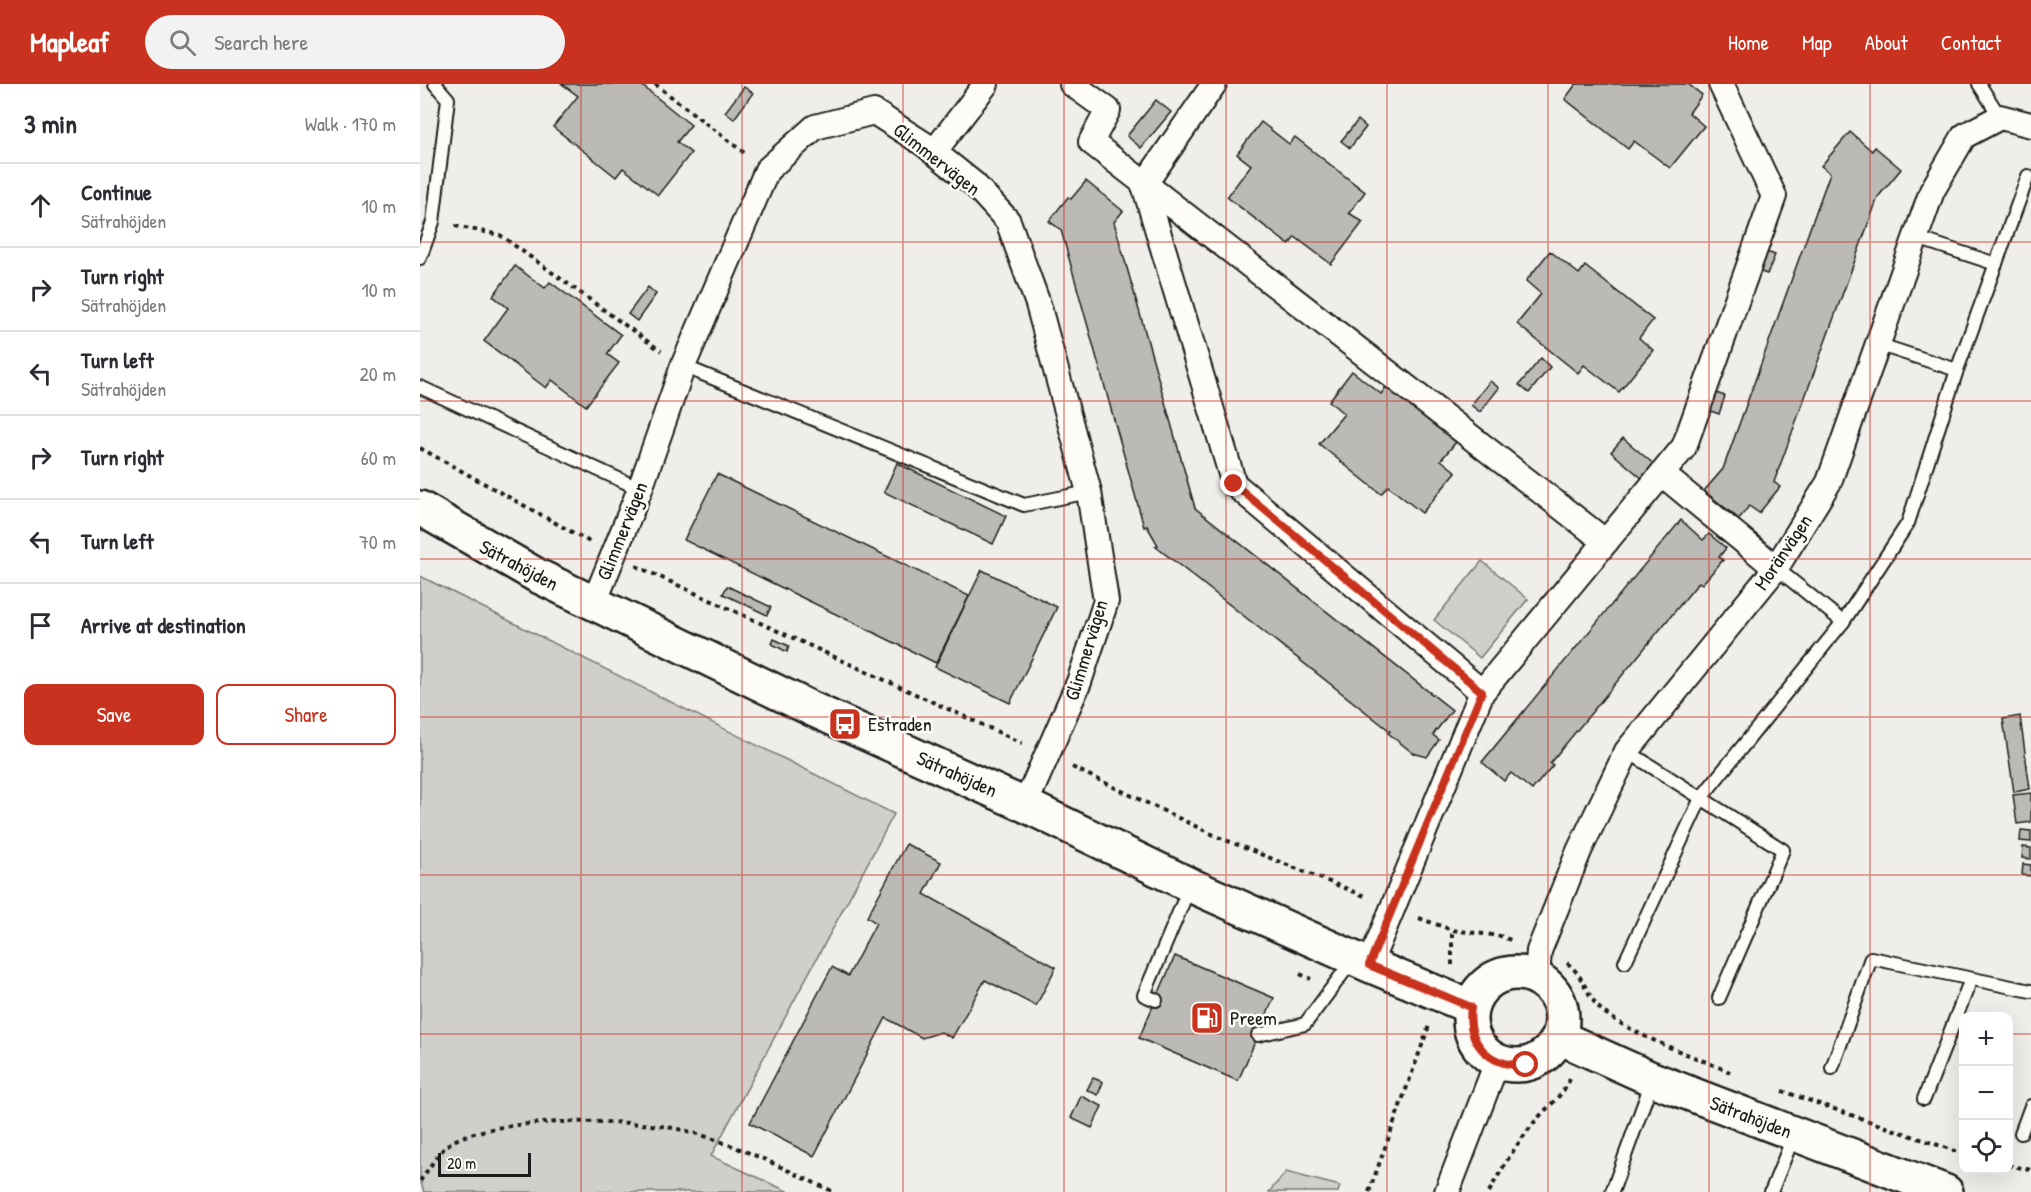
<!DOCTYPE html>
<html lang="en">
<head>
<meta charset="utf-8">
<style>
  body { margin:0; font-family:"Patrick Hand",sans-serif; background:#f2f2f3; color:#2b2b33 }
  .controls { position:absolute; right:18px; bottom:18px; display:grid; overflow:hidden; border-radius:12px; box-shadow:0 6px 24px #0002 }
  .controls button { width:54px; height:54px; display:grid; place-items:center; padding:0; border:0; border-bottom:2px solid #e1e1e2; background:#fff; color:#2b2b33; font:30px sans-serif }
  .scale { position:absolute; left:18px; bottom:15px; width:93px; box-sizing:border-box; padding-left:6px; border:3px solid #1c1c1c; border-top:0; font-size:16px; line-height:21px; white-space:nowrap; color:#1c1c1c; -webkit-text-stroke:4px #fdfcf7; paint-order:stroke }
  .stop { position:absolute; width:18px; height:18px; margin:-14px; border:4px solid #c8321e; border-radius:50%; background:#fff }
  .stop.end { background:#c8321e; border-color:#fff; box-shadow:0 2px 6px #0008 }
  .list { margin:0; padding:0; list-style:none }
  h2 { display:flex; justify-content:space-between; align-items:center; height:78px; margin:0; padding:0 24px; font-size:26px }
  h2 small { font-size:20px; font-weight:400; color:#7c7c81 }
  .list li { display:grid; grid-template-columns:39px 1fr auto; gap:18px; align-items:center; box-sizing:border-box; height:84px; padding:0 24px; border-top:2px solid #e1e1e2 }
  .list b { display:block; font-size:22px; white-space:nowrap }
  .list p { margin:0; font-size:20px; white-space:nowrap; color:#7c7c81 }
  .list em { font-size:20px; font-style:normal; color:#7c7c81 }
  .actions { display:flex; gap:12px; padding:18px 24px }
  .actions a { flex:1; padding:14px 0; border:2px solid #c8321e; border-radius:12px; text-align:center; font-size:21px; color:#c8321e }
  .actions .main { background:#c8321e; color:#fff }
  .icon { flex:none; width:33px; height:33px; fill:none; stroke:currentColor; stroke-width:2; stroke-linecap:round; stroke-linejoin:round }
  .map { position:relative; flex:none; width:1611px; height:1108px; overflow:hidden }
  header { display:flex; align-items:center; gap:36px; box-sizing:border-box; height:84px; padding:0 30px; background:#c8321e; color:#fff }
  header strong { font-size:28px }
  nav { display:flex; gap:33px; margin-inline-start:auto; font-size:21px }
  .search { width:420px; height:54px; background:#f2f2f3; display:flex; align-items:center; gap:15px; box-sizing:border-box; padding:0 21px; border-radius:33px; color:#7c7c81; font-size:22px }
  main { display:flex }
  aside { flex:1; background:#fff }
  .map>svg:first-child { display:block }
</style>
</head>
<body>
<header>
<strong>Mapleaf</strong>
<div class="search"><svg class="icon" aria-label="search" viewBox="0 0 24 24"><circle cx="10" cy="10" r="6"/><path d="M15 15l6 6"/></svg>Search here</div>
<nav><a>Home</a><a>Map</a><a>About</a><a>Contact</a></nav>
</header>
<main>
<aside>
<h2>3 min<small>Walk · 170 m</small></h2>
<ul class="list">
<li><svg class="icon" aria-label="ahead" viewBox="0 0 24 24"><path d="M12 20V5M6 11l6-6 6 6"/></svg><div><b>Continue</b><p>Sätrahöjden</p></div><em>10 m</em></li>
<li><svg class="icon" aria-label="right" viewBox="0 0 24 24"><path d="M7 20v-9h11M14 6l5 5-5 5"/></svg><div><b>Turn right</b><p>Sätrahöjden</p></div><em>10 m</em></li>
<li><svg class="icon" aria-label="left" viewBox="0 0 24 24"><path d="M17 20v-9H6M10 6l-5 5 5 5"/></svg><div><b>Turn left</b><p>Sätrahöjden</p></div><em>20 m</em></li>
<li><svg class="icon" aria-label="right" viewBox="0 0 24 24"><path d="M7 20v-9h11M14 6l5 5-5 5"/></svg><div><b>Turn right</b></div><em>60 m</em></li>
<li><svg class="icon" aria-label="left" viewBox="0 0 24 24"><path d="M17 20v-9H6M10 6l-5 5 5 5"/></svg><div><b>Turn left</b></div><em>70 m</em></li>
<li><svg class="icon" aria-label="arrive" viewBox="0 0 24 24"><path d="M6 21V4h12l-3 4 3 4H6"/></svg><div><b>Arrive at destination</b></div></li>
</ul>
<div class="actions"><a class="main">Save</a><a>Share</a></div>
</aside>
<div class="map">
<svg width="1611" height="1108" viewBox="0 0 1611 1108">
  <rect width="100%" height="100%" fill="#f0eeea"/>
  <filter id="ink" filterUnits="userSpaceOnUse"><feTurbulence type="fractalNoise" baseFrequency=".0167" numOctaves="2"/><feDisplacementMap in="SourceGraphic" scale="12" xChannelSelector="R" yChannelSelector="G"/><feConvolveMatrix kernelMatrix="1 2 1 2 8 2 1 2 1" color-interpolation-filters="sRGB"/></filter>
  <g filter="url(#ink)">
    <g fill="#d0cfcc" stroke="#767674" stroke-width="1.5">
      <path d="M1062,477L1108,515L1060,574L1014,536Z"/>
      <path d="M0,492L474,730L291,1072L369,1108H4L0,1096Z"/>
      <path d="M866,1088L920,1102L918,1108H849Z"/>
    </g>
    <g fill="#bbbab6" stroke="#1c1c1c" stroke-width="1.5">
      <path d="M142,0H220L271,41L257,58L271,69L238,111L203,84L196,93L133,43L158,12Z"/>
      <path d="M1156,0H1268L1282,11L1269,29L1284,42L1250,84L1214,57L1208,65L1145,15Z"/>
      <path d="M324,3L333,9L314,35L305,28Z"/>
      <path d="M736,16L751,28L721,64L707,52Z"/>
      <path d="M938,36L946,43L930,64L921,57Z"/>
      <path d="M841,38L869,60L875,53L945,108L929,129L943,138L911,180L875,153L869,161L807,113L831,81L817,70Z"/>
      <path d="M1430,48L1452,67L1455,63L1481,85L1458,113L1354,398L1360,403L1339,429L1329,422L1319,435L1284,407L1303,385L1406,100L1410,89L1401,82Z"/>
      <path d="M666,97L703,127L694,138L775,424L1032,626L1013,651L1019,656L1007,673L993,669L968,649L970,647L735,462L738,461L727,442L724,443L641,146L629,137L648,113L651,115Z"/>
      <path d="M1130,167L1159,190L1165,182L1233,236L1219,254L1233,266L1199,308L1164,281L1158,289L1097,240L1121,210L1106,197Z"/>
      <path d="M1344,167L1355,171L1347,190L1338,187Z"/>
      <path d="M95,182L125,204L130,198L201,251L187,270L199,279L166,322L132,296L126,304L64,257L88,224L73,212Z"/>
      <path d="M228,203L236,210L217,237L208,230Z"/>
      <path d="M1121,274L1130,283L1109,309L1099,301Z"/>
      <path d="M932,287L961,310L966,303L1036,358L1021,376L1036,388L1002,429L968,402L961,410L899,360L924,330L909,317Z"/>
      <path d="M1070,297L1079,304L1060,328L1051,321Z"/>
      <path d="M1293,308L1305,312L1299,330L1288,326Z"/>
      <path d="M1203,354L1236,382L1224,396L1191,368Z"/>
      <path d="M477,379L586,432L573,460L464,408Z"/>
      <path d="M297,390L549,512L516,579L264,456Z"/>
      <path d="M1261,436L1283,456L1289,450L1306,464L1299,473L1303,476L1282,500L1279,498L1130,679L1133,681L1112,706L1091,689L1084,697L1062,678Z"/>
      <path d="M562,486L637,523L590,619L515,583Z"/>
      <path d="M307,502L351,523L347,531L303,510Z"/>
      <path d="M354,555L369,562L367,568L352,560Z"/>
      <path d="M1600,632L1610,705L1594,708L1583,635Z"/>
      <path d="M1611,709V738L1597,740L1593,711Z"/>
      <path d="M1601,746L1611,747V758L1600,757Z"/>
      <path d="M486,760L521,778L504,810L636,883L616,922L565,896L532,954L521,948L502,954L466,934L394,1072L330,1039L412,883L428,892L456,839L447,833Z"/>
      <path d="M1603,763L1611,764V775L1602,774Z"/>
      <path d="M1603,780L1611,781V792L1602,791Z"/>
      <path d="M755,872L854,914L818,997L719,954Z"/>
      <path d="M673,994L683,998L678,1011L667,1006Z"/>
      <path d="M661,1012L682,1022L672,1044L651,1034Z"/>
    </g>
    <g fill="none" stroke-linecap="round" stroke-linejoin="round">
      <g stroke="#1c1c1c" stroke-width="16">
        <g id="lane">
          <path d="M1559,0L1580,33"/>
          <path d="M1497,154L1576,180"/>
          <path d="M0,174L13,138L28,15L15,0"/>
          <path d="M1457,260L1537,286"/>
          <path d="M263,282L604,421L669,408"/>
          <path d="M0,303L220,405"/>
          <path d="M1356,484L1423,538"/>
          <path d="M1207,667L1363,766L1299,914"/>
          <path d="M1205,878L1281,714L1423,538L1488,439L1537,286L1608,92"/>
          <path d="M736,916L724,911L770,802"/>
          <path d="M838,951L885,940L932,877"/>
          <path d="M1412,984L1451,874L1611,907"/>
          <path d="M1504,1015L1551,895"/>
          <path d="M1601,1049L1611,1022"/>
          <path d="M1192,1108L1232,997"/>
          <path d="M1351,1108L1374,1051"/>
        </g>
      </g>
      <g stroke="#1c1c1c" stroke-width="28">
        <g id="street">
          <path d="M652,0L688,26L671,58L1186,458"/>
          <path d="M514,68L566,0"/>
          <path d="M724,101L814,400L1062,608"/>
          <path d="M724,101L794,0"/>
          <path d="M1242,390L1356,484"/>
          <path d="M174,519L220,405L263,282L347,86L395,43L454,28L504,60L554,100L588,137L618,220L669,408L686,517L659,598L605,721"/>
          <path d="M949,881L1062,608L1264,363L1354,112L1301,0"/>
          <path d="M1117,893L1119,867L1159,767L1207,667L1356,484L1409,398L1512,107L1544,52L1580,33L1611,41"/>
          <path d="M1027,1108L1077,978"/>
        </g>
      </g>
      <g stroke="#1c1c1c" stroke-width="38">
        <g id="secondary">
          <path d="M0,424L116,491L392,625L605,721L770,801L949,881L1051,923"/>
          <circle cx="1096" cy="935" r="46"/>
          <path d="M1139,953L1232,995L1526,1108"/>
        </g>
      </g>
      <g stroke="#1c1c1c" stroke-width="4" stroke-dasharray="4.5 4.5" stroke-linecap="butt">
        <path d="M235,0L327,71"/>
        <path d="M35,142L80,151L241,267"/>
        <path d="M0,364L170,458"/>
        <path d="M216,482L602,659"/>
        <path d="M652,683L798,753L947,813"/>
        <path d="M999,834L1032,846L1080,852L1093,857"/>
        <path d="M1147,879C1165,892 1167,916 1185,929C1221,955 1269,970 1310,988"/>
        <path d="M1032,881V846"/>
        <path d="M880,890L891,895"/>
        <path d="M1362,1007L1544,1070"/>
        <path d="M1588,1081L1611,1086"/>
        <path d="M0,1097C9,1085 19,1066 32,1058C75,1032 218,1034 267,1047C317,1060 366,1086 414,1108"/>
        <path d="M949,1108L1010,939"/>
        <path d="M1069,1108C1082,1084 1096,1061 1113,1040C1125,1024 1145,1011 1151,992"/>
      </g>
      <use href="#lane" stroke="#fdfcf7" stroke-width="12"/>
      <use href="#street" stroke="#fdfcf7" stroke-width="24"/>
      <use href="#secondary" stroke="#fdfcf7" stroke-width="33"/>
    </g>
  </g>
  <g fill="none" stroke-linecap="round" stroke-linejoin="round" filter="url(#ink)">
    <path stroke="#c8321e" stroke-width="8" d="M814,400L1062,608L949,881L1051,923C1046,960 1070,983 1106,981"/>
  </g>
  <path fill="none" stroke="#c8321e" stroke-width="1.5" stroke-opacity="0.55" d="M161,0V1108M322,0V1108M483,0V1108M644,0V1108M806,0V1108M967,0V1108M1128,0V1108M1289,0V1108M1450,0V1108M0,158H1611M0,317H1611M0,475H1611M0,633H1611M0,791H1611M0,950H1544M1588,950H1611"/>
  <defs>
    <g id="bus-square" transform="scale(1.725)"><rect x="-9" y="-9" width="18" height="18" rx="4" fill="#c8321e" stroke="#fdfcf7"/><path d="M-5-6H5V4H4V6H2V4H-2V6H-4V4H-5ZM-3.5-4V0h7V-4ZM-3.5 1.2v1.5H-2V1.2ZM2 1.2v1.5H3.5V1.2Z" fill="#fff"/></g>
    <g id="fuel-square" transform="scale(1.725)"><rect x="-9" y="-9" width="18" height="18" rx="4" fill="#c8321e" stroke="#fdfcf7"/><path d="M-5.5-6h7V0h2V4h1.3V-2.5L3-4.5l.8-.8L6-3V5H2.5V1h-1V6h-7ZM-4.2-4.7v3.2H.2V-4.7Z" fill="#fff"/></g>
  </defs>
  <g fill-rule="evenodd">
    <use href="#bus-square" x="425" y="640"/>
    <use href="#fuel-square" x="787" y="934"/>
  </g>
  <g text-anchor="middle" stroke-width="5" stroke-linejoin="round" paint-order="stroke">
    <g font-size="20" fill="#1c1c1c" stroke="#fdfcf7">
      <text transform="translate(517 75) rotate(38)" y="7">Glimmervägen</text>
      <text transform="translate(202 447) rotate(-68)" y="7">Glimmervägen</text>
      <text transform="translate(1363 468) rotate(-56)" y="7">Moränvägen</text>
      <text transform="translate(99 481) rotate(28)" y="7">Sätrahöjden</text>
      <text transform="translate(666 566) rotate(-73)" y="7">Glimmervägen</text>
      <text transform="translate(537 690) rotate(24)" y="7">Sätrahöjden</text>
      <text transform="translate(1331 1033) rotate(21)" y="7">Sätrahöjden</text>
    </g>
    <g font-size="20" fill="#1c1c1c" stroke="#fdfcf7" text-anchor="start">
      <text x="448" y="647">Estraden</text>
      <text x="810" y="941">Preem</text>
    </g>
  </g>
</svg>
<div class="controls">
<button>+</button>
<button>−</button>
<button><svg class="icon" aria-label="locate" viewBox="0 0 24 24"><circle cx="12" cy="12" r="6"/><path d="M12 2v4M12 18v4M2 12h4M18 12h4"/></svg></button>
</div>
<div class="scale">20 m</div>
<div class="stop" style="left:1106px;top:981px"></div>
<div class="stop end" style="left:814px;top:400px"></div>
</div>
</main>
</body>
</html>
